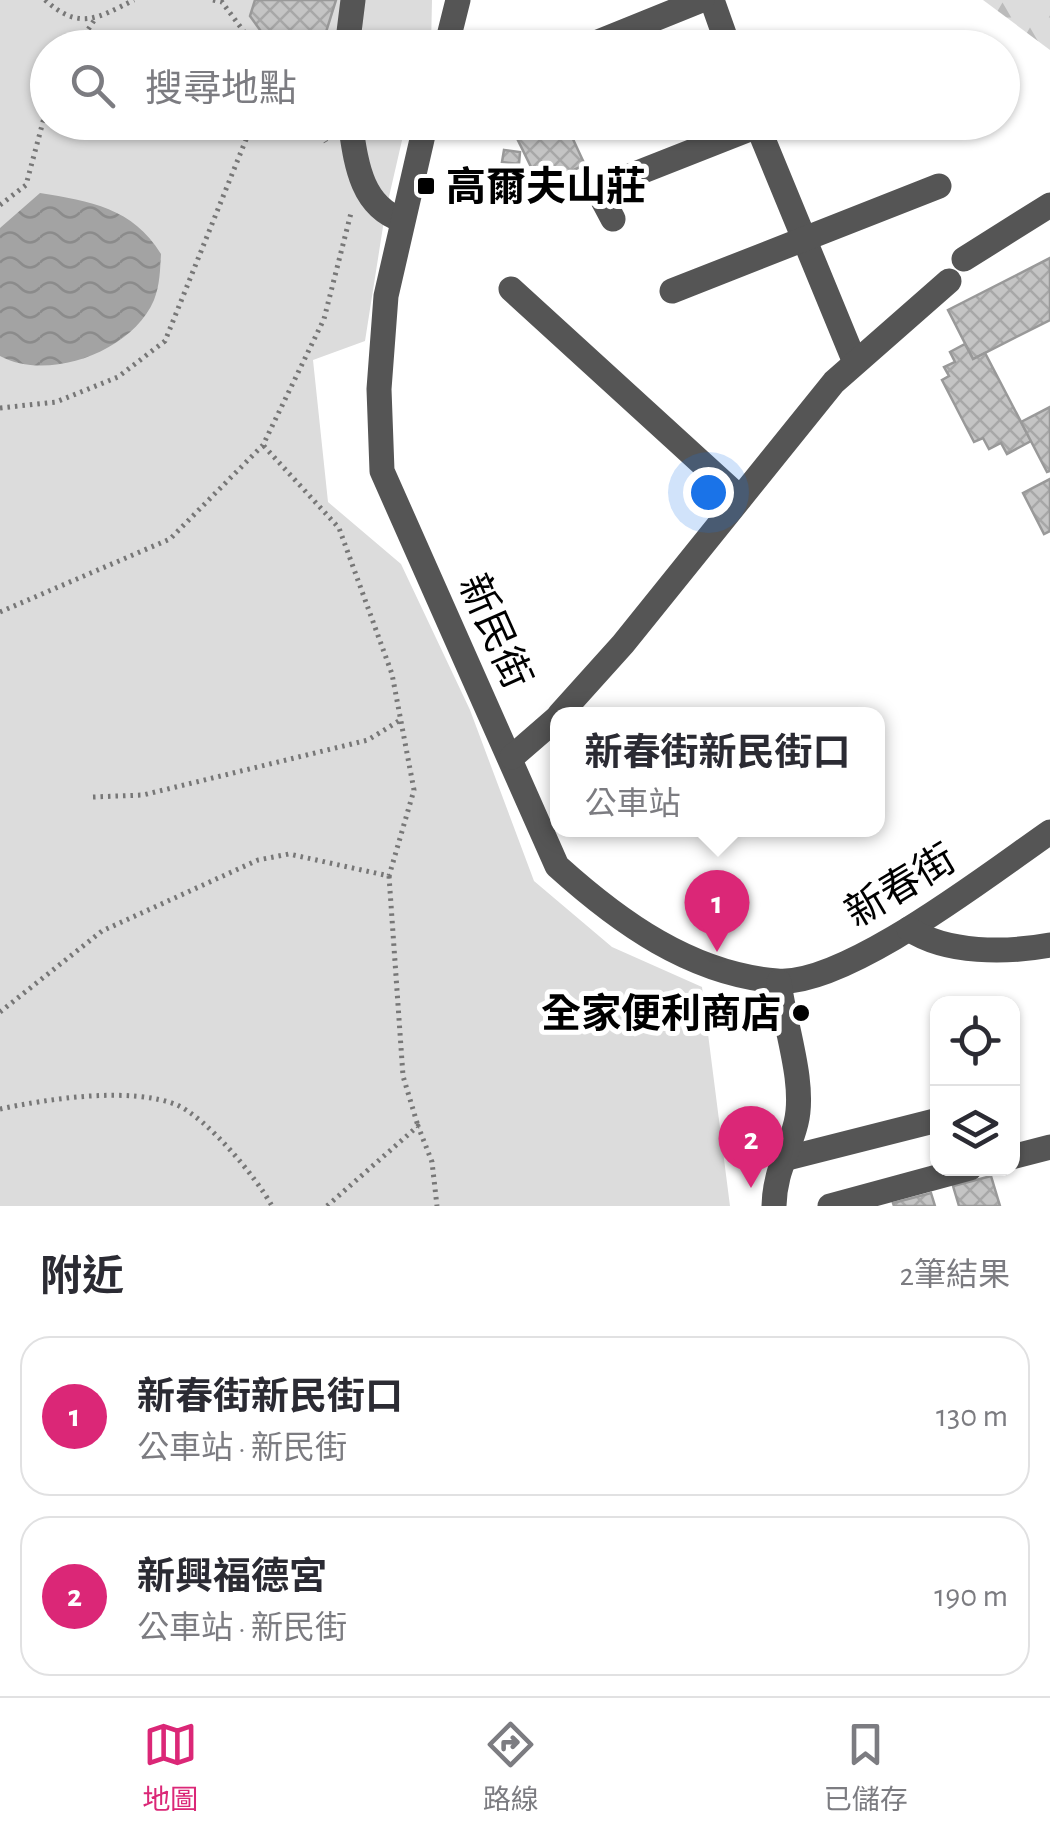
<!DOCTYPE html>
<html lang="zh-TW">
<head>
<meta charset="utf-8">
<style>
  body { margin:0; font-family:"Alegreya Sans","Noto Sans TC",sans-serif; background:#f7f7f7; color:#2b2b33 }
  .controls { position:absolute; right:30px; bottom:30px; display:grid; overflow:hidden; border-radius:20px; box-shadow:0 2px 8px #0004 }
  .controls button { width:90px; height:90px; display:grid; place-items:center; padding:0; border:0; border-bottom:2px solid #e1e1e2; background:#fff; color:#2b2b33; font:50px sans-serif }
  .you { position:absolute; left:708px; top:492px; width:35px; height:35px; margin:-25px; border:8px solid #fff; border-radius:50%; background:#1a73e8; box-shadow:0 0 0 15px #1a73e833 }
  .badge { display:grid; place-items:center; width:65px; height:65px; border-radius:50%; background:#db2777; color:#fff; font-size:32px; font-weight:700 }
  .pin { position:absolute; translate:-50% -82px; filter:drop-shadow(0 2px 5px #0008) }
  .pin::after { content:''; position:absolute; top:52px; width:35px; height:30px; background:inherit; clip-path:polygon(0 0,100% 0,50% 100%) }
  .popup { position:absolute; left:550px; top:707px; width:335px; height:130px; box-sizing:border-box; display:grid; place-content:center; border-radius:20px; background:#fff; filter:drop-shadow(0 2px 8px #0005); font-size:32px; white-space:nowrap; color:#7c7c81 }
  .popup b { font-size:38px; color:#2b2b33 }
  .popup::after { content:''; position:absolute; left:50%; top:100%; margin-left:-20px; border:20px solid transparent; border-top-color:#fff }
  .list { margin:0; padding:0; list-style:none }
  h2 { display:flex; justify-content:space-between; align-items:center; height:130px; margin:0; padding:0 40px; font-size:42px }
  h2 small { font-size:32px; font-weight:400; color:#7c7c81 }
  .list li { display:grid; grid-template-columns:65px 1fr auto; gap:30px; align-items:center; box-sizing:border-box; height:160px; margin:0 20px 20px; padding:0 20px; border:2px solid #e1e1e2; border-radius:30px }
  .list b { display:block; font-size:38px; white-space:nowrap }
  .list p { margin:0; font-size:32px; white-space:nowrap; color:#7c7c81 }
  .list em { font-size:32px; font-style:normal; color:#7c7c81 }
  .icon { flex:none; width:55px; height:55px; fill:none; stroke:currentColor; stroke-width:2; stroke-linecap:round; stroke-linejoin:round }
  .map { position:relative; flex:none; width:1050px; height:1206px; overflow:hidden }
  .search { position:absolute; background:#fff; box-shadow:0 2px 8px #0004; left:30px; right:30px; top:30px; height:110px; display:flex; align-items:center; gap:25px; box-sizing:border-box; padding:0 35px; border-radius:55px; color:#7c7c81; font-size:38px }
  .sheet { height:490px; background:#fff }
  nav { display:flex; justify-content:space-around; align-items:center; box-sizing:border-box; height:140px; border-top:2px solid #e1e1e2; background:#fff; font-size:28px; color:#7c7c81 }
  nav a { display:grid; justify-items:center; gap:5px }
  nav .on { color:#db2777 }
  .map>svg:first-child { display:block }
</style>
</head>
<body>
<div class="map">
<svg width="1050" height="1206" viewBox="0 0 1050 1206">
  <defs>
    <pattern id="forest-firs" width="22" height="20" patternUnits="userSpaceOnUse" patternTransform="scale(2.5)"><rect width="22" height="20" fill="#dcdcdc"/><path d="M5 1l3.5 6h-7zM16 11l3.5 6h-7z" fill="#bbb"/></pattern>
    <pattern id="water-waves" width="16" height="10" patternUnits="userSpaceOnUse" patternTransform="scale(2.5)"><rect width="16" height="10" fill="#a3a3a3"/><path d="M0 5q4-4 8 0t8 0" fill="none" stroke="#8b8b8b"/></pattern>
    <pattern id="building-cross-hatch" width="8" height="8" patternUnits="userSpaceOnUse" patternTransform="scale(2.5)"><rect width="8" height="8" fill="#c4c4c4"/><path d="M0 0l8 8M0 8l8-8" fill="none" stroke="#a7a7a7"/></pattern>
  </defs>
  <rect width="100%" height="100%" fill="#fff"/>
  <path fill="#dcdcdc" d="M0,0H432L431,47L48,48V122L406,123L385,214L365,341L313,360L328,502L401,564L470,710L534,881L612,947L702,987L730,1206H0Z"/>
  <path fill="url(#forest-firs)" d="M983,0H1050V50Z"/>
  <path fill="url(#water-waves)" d="M40,193C90,201 133,208 161,254C160,270 160,285 154,300C132,352 48,382 0,356V228Z"/>
  <g fill="url(#building-cross-hatch)" stroke="#999" stroke-width="2.5">
    <path d="M255,0H336L321,48H273L250,16Z"/>
    <path d="M509,122H565L585,165L555,178L532,169Z"/>
    <path d="M504,150L520,152L519,164L502,162Z"/>
    <path d="M1050,258V320L973,359L948,310Z"/>
    <path d="M965,344L973,359L985,353L1031,441L1007,454L1001,443L989,449L983,438L974,442L942,380L949,376L944,367L955,362L950,352Z"/>
    <path d="M1050,407V471L1047,472L1021,422Z"/>
    <path d="M1050,479V531L1044,534L1023,493Z"/>
    <path d="M991,1176L1000,1206H959L953,1186Z"/>
    <path d="M931,1193L935,1206H894L893,1203Z"/>
  </g>
  <g fill="none" stroke-linecap="round" stroke-linejoin="round">
    <g stroke="#777" stroke-width="5" stroke-dasharray="2.5 5" stroke-linecap="butt">
      <path d="M45,0C80,31 97,18 134,0"/>
      <path d="M213,0L222,2L256,48"/>
      <path d="M76,48L95,19"/>
      <path d="M314,122L326,142"/>
      <path d="M0,205L26,185L48,103"/>
      <path d="M0,408L56,402L118,377L165,341L253,122"/>
      <path d="M0,612L170,539L263,445L324,319L351,213"/>
      <path d="M93,797L143,795L368,740L402,719"/>
      <path d="M389,876L403,1076L418,1126"/>
      <path d="M0,1012L102,931L258,860L289,854L389,876L414,790L392,674L339,528L263,445"/>
      <path d="M0,1109C47,1099 131,1086 177,1105C208,1119 256,1177 272,1206"/>
      <path d="M327,1206L418,1126L432,1162L437,1206"/>
    </g>
    <g stroke="#555" stroke-width="25">
      <path d="M712,0L729,48"/>
      <path d="M475,45L478,48"/>
      <path d="M347,48L353,0"/>
      <path d="M446,48L458,0"/>
      <path d="M583,48L702,0"/>
      <path d="M350,122C356,161 360,206 402,220"/>
      <path d="M426,122L386,296L379,389L382,471L557,866C619,922 691,974 777,981C845,987 992,872 1050,832"/>
      <path d="M756,122L854,360"/>
      <path d="M613,219L597,189L757,126"/>
      <path d="M964,259L1050,205"/>
      <path d="M511,289L740,498"/>
      <path d="M672,291L939,186"/>
      <path d="M560,714L623,644L834,382L949,281"/>
      <path d="M512,757L557,718"/>
      <path d="M909,929C947,954 1007,953 1050,945"/>
      <path d="M1012,1157L1050,1147"/>
      <path d="M780,1160L938,1120"/>
      <path d="M774,1206C775,1170 788,1155 796,1123C806,1083 784,1024 779,982"/>
      <path d="M830,1206L970,1168"/>
    </g>
  </g>
  <g fill="#000" stroke="#fff" stroke-width="4">
    <rect x="416" y="176" width="20" height="20" rx="5"/>
    <circle cx="801" cy="1013" r="10"/>
  </g>
  <g text-anchor="middle" stroke-width="10" stroke-linejoin="round" paint-order="stroke">
    <g font-size="40" font-weight="bold" fill="#000" stroke="#fff" text-anchor="start">
      <text x="446" y="200">高爾夫山莊</text>
      <text x="781" y="1027" text-anchor="end">全家便利商店</text>
    </g>
    <g font-size="40" fill="#000" stroke="#fff">
      <text transform="translate(496 631) rotate(66)" y="14">新民街</text>
      <text transform="translate(900 885) rotate(-31)" y="14">新春街</text>
    </g>
  </g>
</svg>
<div class="controls">
<button><svg class="icon" aria-label="locate" viewBox="0 0 24 24"><circle cx="12" cy="12" r="6"/><path d="M12 2v4M12 18v4M2 12h4M18 12h4"/></svg></button>
<button><svg class="icon" aria-label="layers" viewBox="0 0 24 24"><path d="M12 4l9 5-9 5-9-5zM3 14l9 5 9-5"/></svg></button>
</div>
<div class="you"></div>
<div class="pin badge" style="left:717px;top:952px">1</div>
<div class="popup"><b>新春街新民街口</b>公車站</div>
<div class="pin badge" style="left:751px;top:1188px">2</div>
<div class="search"><svg class="icon" aria-label="search" viewBox="0 0 24 24"><circle cx="10" cy="10" r="6"/><path d="M15 15l6 6"/></svg>搜尋地點</div>
</div>
<section class="sheet">
<h2>附近<small>2筆結果</small></h2>
<ul class="list">
<li><span class="badge">1</span><div><b>新春街新民街口</b><p>公車站 · 新民街</p></div><em>130 m</em></li>
<li><span class="badge">2</span><div><b>新興福德宮</b><p>公車站 · 新民街</p></div><em>190 m</em></li>
</ul>
</section>
<nav>
<a class="on"><svg class="icon" aria-label="map" viewBox="0 0 24 24"><path d="M3 6l6-2 6 2 6-2v14l-6 2-6-2-6 2zM9 4v14M15 6v14"/></svg>地圖</a>
<a><svg class="icon" aria-label="directions" viewBox="0 0 24 24"><path d="M12 3l9 9-9 9-9-9zM9 14v-3h6M13 9l2 2-2 2"/></svg>路線</a>
<a><svg class="icon" aria-label="saved" viewBox="0 0 24 24"><path d="M7 4h10v16l-5-4-5 4z"/></svg>已儲存</a>
</nav>
</body>
</html>
